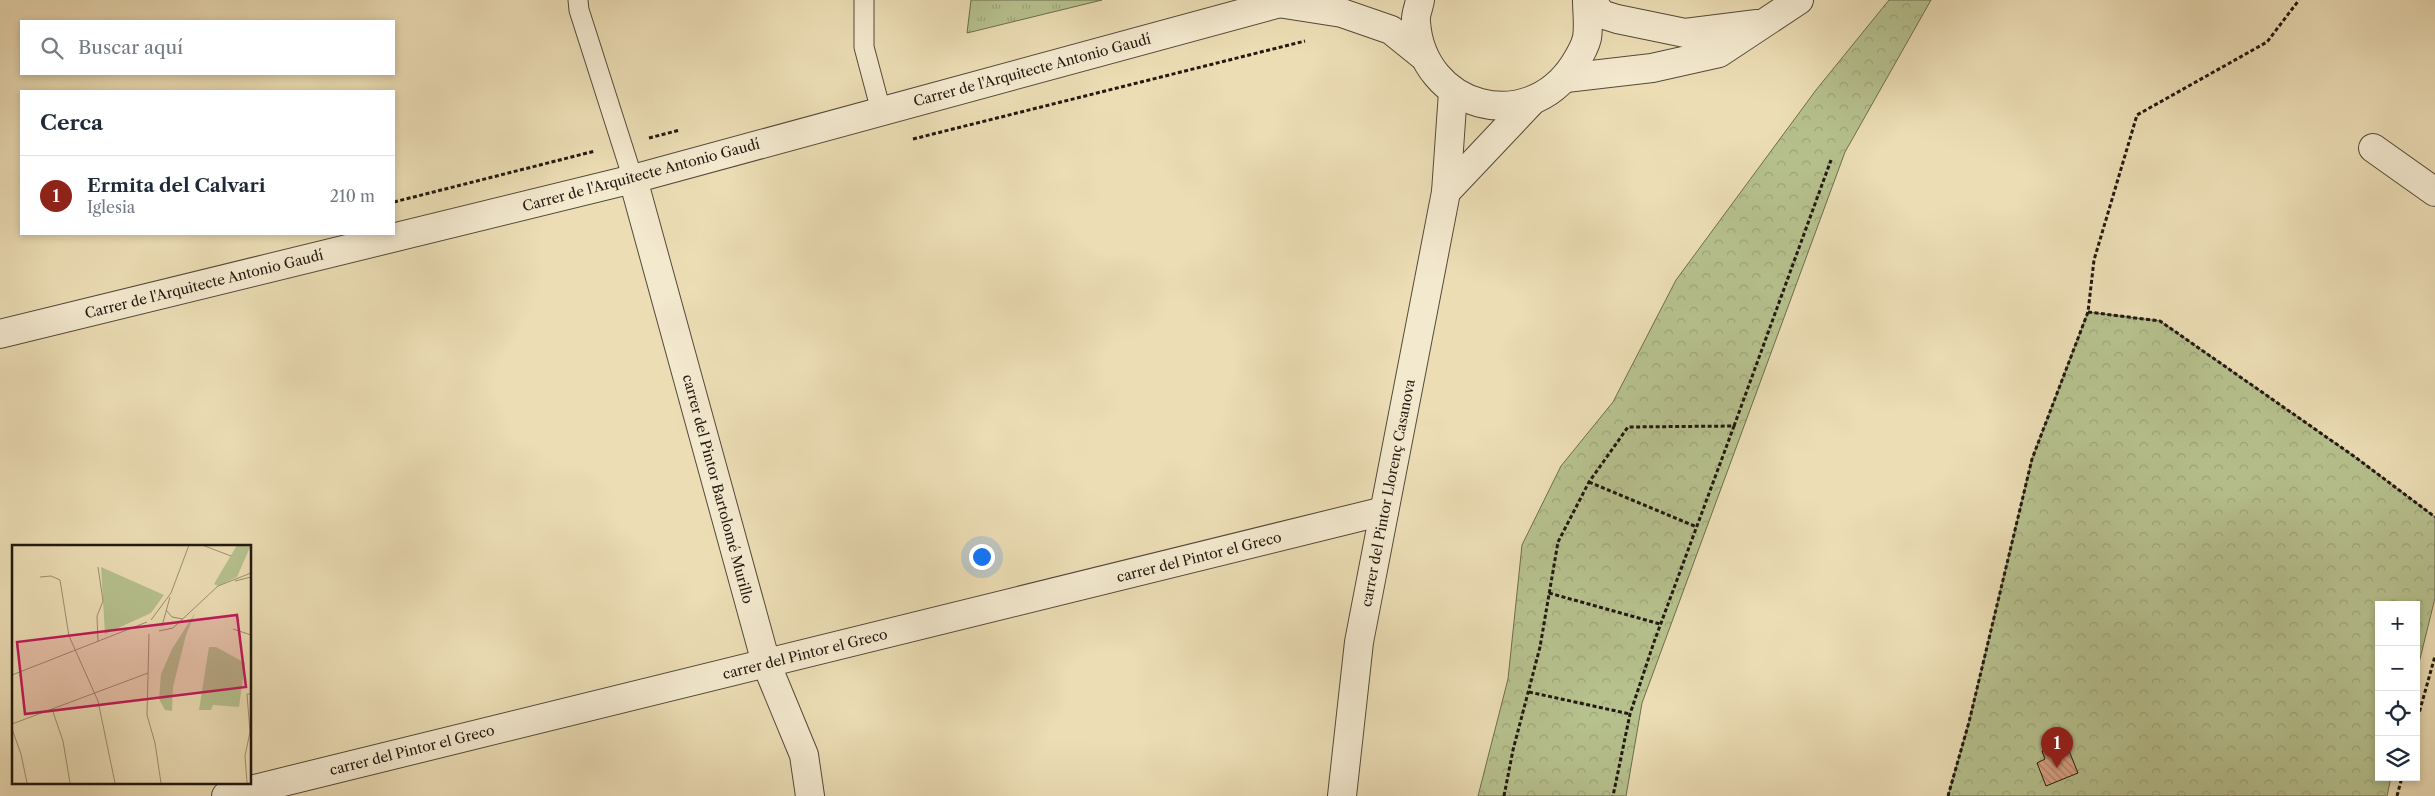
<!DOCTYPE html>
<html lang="es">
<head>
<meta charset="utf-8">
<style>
  body { margin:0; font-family:"Libre Caslon Text",serif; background:#f2f2f3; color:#1f2937 }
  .controls { position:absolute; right:15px; bottom:15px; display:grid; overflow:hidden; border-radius:0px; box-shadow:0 2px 8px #0003 }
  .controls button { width:45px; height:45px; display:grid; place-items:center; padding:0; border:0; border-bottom:1px solid #e0e1e3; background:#fff; color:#1f2937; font:25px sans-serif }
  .you { position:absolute; left:981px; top:556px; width:18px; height:18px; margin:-12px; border:4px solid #fff; border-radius:50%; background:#1a73e8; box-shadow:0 0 0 8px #1a73e833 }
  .badge { display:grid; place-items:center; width:32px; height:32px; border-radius:50%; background:#8f2418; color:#fff; font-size:16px; font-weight:700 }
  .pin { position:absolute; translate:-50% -41px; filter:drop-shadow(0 1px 2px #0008) }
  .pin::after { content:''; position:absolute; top:26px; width:18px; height:15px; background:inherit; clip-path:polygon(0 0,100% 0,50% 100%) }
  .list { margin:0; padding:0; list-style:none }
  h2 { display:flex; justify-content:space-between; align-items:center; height:65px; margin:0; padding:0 20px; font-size:21px }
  h2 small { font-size:16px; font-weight:400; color:#747a83 }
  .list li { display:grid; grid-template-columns:32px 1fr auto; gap:15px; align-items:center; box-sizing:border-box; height:80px; padding:0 20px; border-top:1px solid #e0e1e3 }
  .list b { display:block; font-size:19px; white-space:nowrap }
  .list p { margin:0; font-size:16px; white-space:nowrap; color:#747a83 }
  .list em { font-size:16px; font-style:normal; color:#747a83 }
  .icon { flex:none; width:28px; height:28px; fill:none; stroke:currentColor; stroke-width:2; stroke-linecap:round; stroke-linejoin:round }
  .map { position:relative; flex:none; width:2435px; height:796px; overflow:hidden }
  .search { position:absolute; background:#fff; box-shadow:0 2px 8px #0003; left:20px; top:20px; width:375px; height:55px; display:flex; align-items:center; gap:12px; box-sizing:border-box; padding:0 18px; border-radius:0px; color:#747a83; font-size:19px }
  .panel { position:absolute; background:#fff; box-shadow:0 2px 8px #0003; left:20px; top:90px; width:375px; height:145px; border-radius:0px }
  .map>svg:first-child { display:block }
</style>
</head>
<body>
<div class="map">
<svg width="2435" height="796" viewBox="0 0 2435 796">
  <defs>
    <pattern id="grass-tufts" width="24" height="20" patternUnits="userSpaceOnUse" patternTransform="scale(1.25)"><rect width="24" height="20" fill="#b6c18e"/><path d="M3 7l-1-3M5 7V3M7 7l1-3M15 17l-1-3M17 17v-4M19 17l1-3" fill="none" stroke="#9ca579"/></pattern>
    <pattern id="forest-crowns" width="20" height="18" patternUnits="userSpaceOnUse" patternTransform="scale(1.25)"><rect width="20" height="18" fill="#b6c18e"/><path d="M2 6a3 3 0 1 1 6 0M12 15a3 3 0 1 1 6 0" fill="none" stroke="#9ca579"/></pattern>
    <pattern id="building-back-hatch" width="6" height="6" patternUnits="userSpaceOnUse" patternTransform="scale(1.25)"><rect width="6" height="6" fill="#daa385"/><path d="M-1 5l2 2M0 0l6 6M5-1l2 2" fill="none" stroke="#b0846b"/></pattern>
  </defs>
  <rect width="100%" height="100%" fill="#ecddb5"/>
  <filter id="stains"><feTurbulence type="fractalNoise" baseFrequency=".004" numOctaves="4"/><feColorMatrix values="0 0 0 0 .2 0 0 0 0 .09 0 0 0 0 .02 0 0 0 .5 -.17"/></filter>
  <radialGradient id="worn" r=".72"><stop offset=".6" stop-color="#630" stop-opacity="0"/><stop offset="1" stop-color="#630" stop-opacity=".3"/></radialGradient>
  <path fill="url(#grass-tufts)" stroke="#6c6d4f" d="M971,0H1102L967,33Z"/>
  <g fill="url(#forest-crowns)" stroke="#6c6d4f">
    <path d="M1889,0H1931L1845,152L1642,703L1626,796H1478L1508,679L1522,545L1561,466L1613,402L1676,280L1816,90Z"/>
    <path d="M2088,312L2160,321L2355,457L2435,517V598L2416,675V605H2379V777H2391L2387,796H1948L1969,722L2032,459Z"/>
  </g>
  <path fill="url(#building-back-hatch)" stroke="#221910" d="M2065,741L2078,773L2046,786L2037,763L2045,759L2042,751Z"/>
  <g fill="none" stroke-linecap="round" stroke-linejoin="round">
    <g stroke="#544a39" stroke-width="21">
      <g id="lane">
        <path d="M578,0L579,10L633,179"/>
        <path d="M864,0V47L881,111"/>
      </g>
    </g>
    <g stroke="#544a39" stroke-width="30">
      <g id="street">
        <path d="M1420,0C1419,7 1415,15 1416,22C1422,108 1527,137 1574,65C1579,57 1585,47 1587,38C1589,26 1587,12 1587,0"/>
        <path d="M1592,0L1601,14L1617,19L1685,33L1757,24"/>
        <path d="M1278,3L1342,13L1391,30L1422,55"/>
        <path d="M1566,78L1652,68L1719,53L1799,0"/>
        <path d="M2373,148L2435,192"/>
        <path d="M633,179L766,663L804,755L810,796"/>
        <path d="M1446,192L1532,101"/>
        <path d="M0,334L633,179L1291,0"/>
        <path d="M226,796L1384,511"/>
        <path d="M1342,796L1359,642L1446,192L1453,92"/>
      </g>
    </g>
    <g stroke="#221910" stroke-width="3" stroke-dasharray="4 2.5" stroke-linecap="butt">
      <path d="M649,138L680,130"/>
      <path d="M913,139L1305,41"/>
      <path d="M394,202L595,151"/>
      <path d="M2088,312L2160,321L2355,457L2435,517"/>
      <path d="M1734,426L1831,160"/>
      <path d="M1589,482L1697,527"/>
      <path d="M1549,593L1660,624"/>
      <path d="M1529,692L1630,714"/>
      <path d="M2416,724L2435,656"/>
      <path d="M1504,796L1513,750L1540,647L1558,542L1589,482L1628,427L1734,426L1654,642L1630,714L1613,796"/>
      <path d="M1948,796L1969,722L2032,459L2088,312L2094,260L2137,115L2267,42L2299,0"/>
      <path d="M2397,796L2402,777"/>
    </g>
    <use href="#lane" stroke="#f3e9cf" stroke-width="19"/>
    <use href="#street" stroke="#f3e9cf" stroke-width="28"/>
  </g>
  <g text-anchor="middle" stroke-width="5" stroke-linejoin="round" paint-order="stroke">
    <g font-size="14" fill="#221910" stroke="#f3e9cf">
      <text transform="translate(1032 70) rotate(-15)" y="5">Carrer de l'Arquitecte Antonio Gaudí</text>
      <text transform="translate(641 175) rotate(-15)" y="5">Carrer de l'Arquitecte Antonio Gaudí</text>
      <text transform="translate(204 284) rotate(-14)" y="5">Carrer de l'Arquitecte Antonio Gaudí</text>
      <text transform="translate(718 489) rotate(75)" y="5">carrer del Pintor Bartolomé Murillo</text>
      <text transform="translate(1388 493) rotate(-79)" y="5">carrer del Pintor Llorenç Casanova</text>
      <text transform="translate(1199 557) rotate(-14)" y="5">carrer del Pintor el Greco</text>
      <text transform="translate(805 654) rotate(-14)" y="5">carrer del Pintor el Greco</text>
      <text transform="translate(412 750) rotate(-14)" y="5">carrer del Pintor el Greco</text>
    </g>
  </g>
  <g transform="translate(12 545)">
    <rect width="239" height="239" fill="#ecddb5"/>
    <path d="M89,22L152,50L139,68L93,89Z" fill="#b6c18e"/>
    <path d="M225,0H239L225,32L206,41L202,39ZM183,68L174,90L161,142L160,166L153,165L147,154L149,129L160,104ZM197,102H204L233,118L227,162L201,160L199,165H187Z" fill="#b6c18e"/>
    <path fill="none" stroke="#9b8f73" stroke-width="1" d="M190,0L219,11M28,32L39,31L48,35L57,91L86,156L103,238M223,36L239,32M154,65L160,72L171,74M139,75L159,48L177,0M150,81L158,52M221,84L239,90M147,86L161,83L206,41L239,28M137,89L135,170L143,198L149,238M86,97L85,71L91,56L86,22M0,130L135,77M40,164L51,196L58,238M0,179L136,128M0,184L9,209L15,238M235,238L233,211L238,187L235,149H239"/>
    <path fill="#c2185b" fill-opacity="0.15" stroke="#c2185b" stroke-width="2.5" d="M225,70L234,142L13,169L5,97Z"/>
    <rect width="239" height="239" fill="none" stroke="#221910" stroke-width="2.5"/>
  </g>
  <rect width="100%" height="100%" filter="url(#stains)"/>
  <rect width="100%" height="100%" fill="url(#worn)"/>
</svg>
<div class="controls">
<button>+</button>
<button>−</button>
<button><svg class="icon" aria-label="locate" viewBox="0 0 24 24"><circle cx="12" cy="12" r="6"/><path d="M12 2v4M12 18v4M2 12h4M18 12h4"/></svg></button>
<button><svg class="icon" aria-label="layers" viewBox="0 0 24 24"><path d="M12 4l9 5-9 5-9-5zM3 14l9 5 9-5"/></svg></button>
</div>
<div class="you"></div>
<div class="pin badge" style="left:2057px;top:768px">1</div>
<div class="search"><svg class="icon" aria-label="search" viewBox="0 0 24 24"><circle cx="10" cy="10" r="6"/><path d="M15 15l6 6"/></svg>Buscar aquí</div>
<section class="panel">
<h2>Cerca<small></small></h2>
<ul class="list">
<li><span class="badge">1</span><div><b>Ermita del Calvari</b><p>Iglesia</p></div><em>210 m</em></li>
</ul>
</section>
</div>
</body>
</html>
